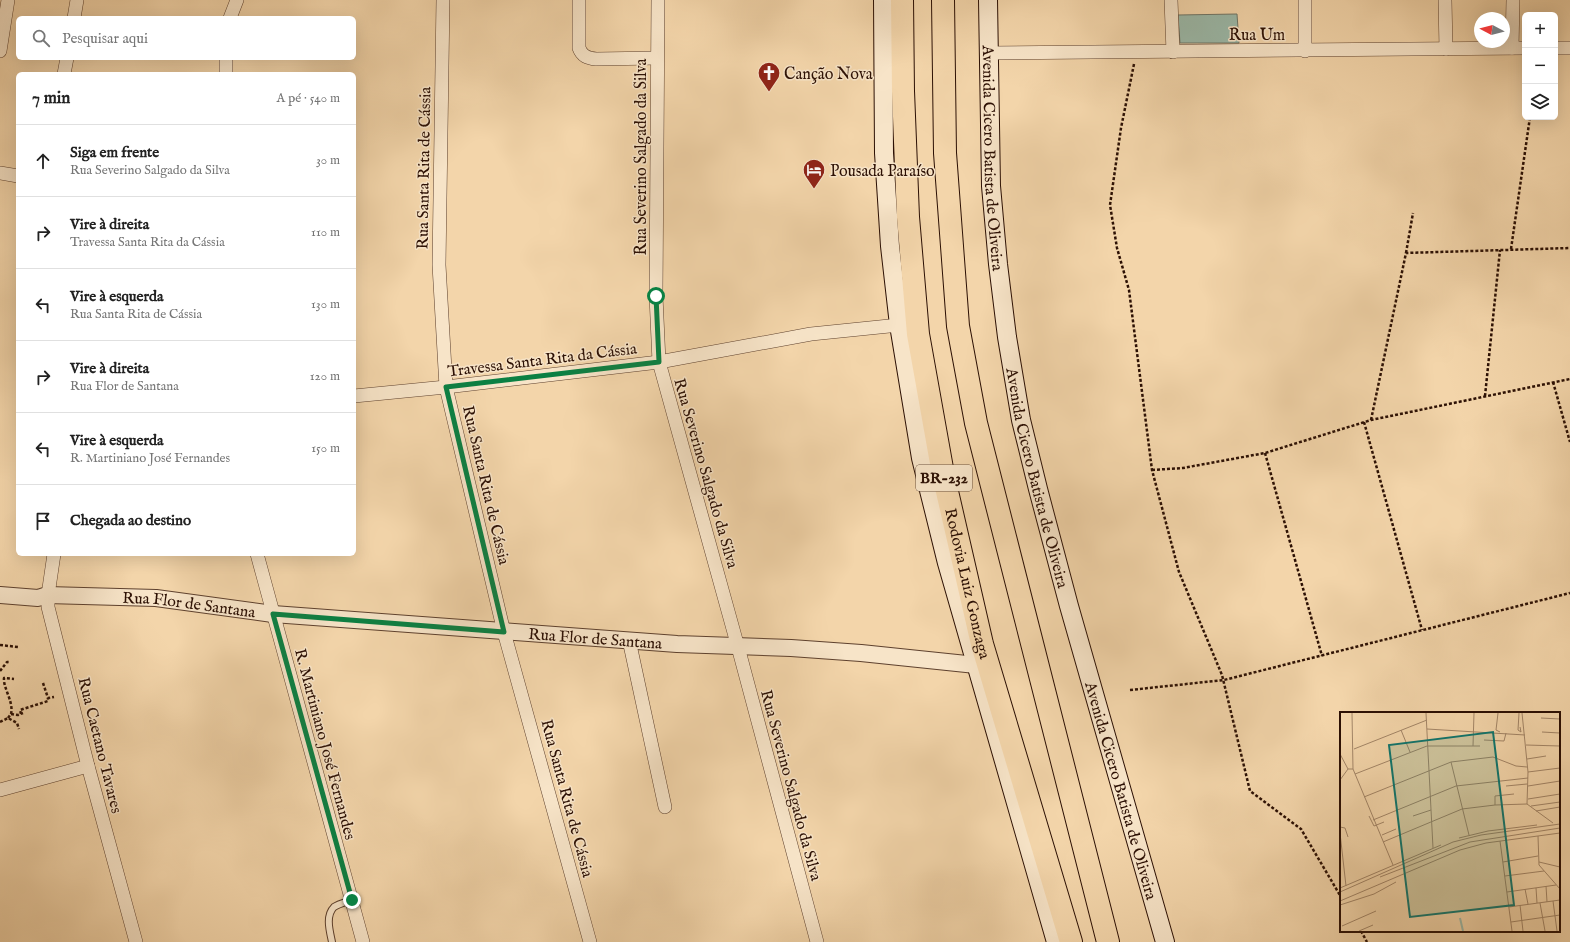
<!DOCTYPE html>
<html lang="pt">
<head>
<meta charset="utf-8">
<style>
  body { margin:0; font-family:"IM FELL English",serif; background:#f2f2f2; color:#222 }
  .controls { position:absolute; right:12px; top:12px; display:grid; overflow:hidden; border-radius:6px; box-shadow:0 4px 16px #0002 }
  .controls button { width:36px; height:36px; display:grid; place-items:center; padding:0; border:0; border-bottom:1px solid #e0e0e0; background:#fff; color:#222; font:20px sans-serif }
  .compass { position:absolute; left:1474px; top:12px; width:36px; height:36px; border-radius:50%; background:#fff; box-shadow:0 4px 16px #0002; rotate:277deg }
  .stop { position:absolute; width:12px; height:12px; margin:-9px; border:3px solid #0b8043; border-radius:50%; background:#fff }
  .stop.end { background:#0b8043; border-color:#fff; box-shadow:0 1px 4px #0008 }
  .list { margin:0; padding:0; list-style:none }
  h2 { display:flex; justify-content:space-between; align-items:center; height:52px; margin:0; padding:0 16px; font-size:17px }
  h2 small { font-size:13px; font-weight:400; color:#767676 }
  .list li { display:grid; grid-template-columns:26px 1fr auto; gap:12px; align-items:center; box-sizing:border-box; height:72px; padding:0 16px; border-top:1px solid #e0e0e0 }
  .list b { display:block; font-size:15px; white-space:nowrap }
  .list p { margin:0; font-size:13px; white-space:nowrap; color:#767676 }
  .list em { font-size:13px; font-style:normal; color:#767676 }
  .icon { flex:none; width:22px; height:22px; fill:none; stroke:currentColor; stroke-width:2; stroke-linecap:round; stroke-linejoin:round }
  .map { position:relative; flex:none; width:1570px; height:942px; overflow:hidden }
  .search { position:absolute; background:#fff; box-shadow:0 4px 16px #0002; left:16px; top:16px; width:340px; height:44px; display:flex; align-items:center; gap:10px; box-sizing:border-box; padding:0 14px; border-radius:6px; color:#767676; font-size:15px }
  .panel { position:absolute; background:#fff; box-shadow:0 4px 16px #0002; left:16px; top:72px; width:340px; height:484px; border-radius:6px }
  .map>svg:first-child { display:block }
</style>
</head>
<body>
<div class="map">
<svg width="1570" height="942" viewBox="0 0 1570 942">
  <rect width="100%" height="100%" fill="#f3d5aa"/>
  <filter id="stains"><feTurbulence type="fractalNoise" baseFrequency=".005" numOctaves="4"/><feColorMatrix values="0 0 0 0 .2 0 0 0 0 .09 0 0 0 0 .02 0 0 0 .5 -.17"/></filter>
  <radialGradient id="worn" r=".72"><stop offset=".6" stop-color="#630" stop-opacity="0"/><stop offset="1" stop-color="#630" stop-opacity=".3"/></radialGradient>
  <path fill="#9bb9a9" stroke="#6f7567" d="M1237,14L1239,43H1180L1178,15Z"/>
  <g fill="none" stroke-linecap="round" stroke-linejoin="round">
    <g stroke="#5e412e" stroke-width="8">
      <path id="service" d="M332,942C330,932 325,916 334,907C338,904 346,902 352,900"/>
    </g>
    <g stroke="#5e412e" stroke-width="14">
      <g id="minor">
        <path d="M443,0L439,265L446,387L504,632L590,942"/>
        <path d="M579,0V48C582,56 587,58 596,59L657,58"/>
        <path d="M658,0L656,296L659,362L738,647L817,942"/>
        <path d="M1171,0L1173,52"/>
        <path d="M1305,0V51"/>
        <path d="M1445,0L1446,49"/>
        <path d="M74,18L77,0"/>
        <path d="M230,18L237,0"/>
        <path d="M1512,48L1513,0"/>
        <path d="M1555,48H1570"/>
        <path d="M0,51L8,0"/>
        <path d="M988,53L1525,48"/>
        <path d="M64,74L67,58"/>
        <path d="M226,74V58"/>
        <path d="M0,173L18,176"/>
        <path d="M354,396L446,387L659,362L811,334L899,325"/>
        <path d="M54,554L48,595V607L88,766L136,942"/>
        <path d="M257,554L363,942"/>
        <path d="M629,640L665,807"/>
        <path d="M0,790L88,766"/>
      </g>
    </g>
    <g stroke="#5e412e" stroke-width="18">
      <g id="tertiary">
        <path id="s1" d="M0,595L38,598L47,595L156,598L273,614L677,644L791,648L861,653L976,665"/>
      </g>
    </g>
    <g stroke="#2c1004" stroke-width="20">
      <g id="secondary">
        <path d="M883,0L884,153L890,246L899,325L921,458L947,563L1056,942"/>
        <path id="s2" d="M988,0L991,186L998,264L1007,337L1021,420L1038,489L1069,606L1165,942"/>
      </g>
    </g>
    <g stroke="#2c1004" stroke-width="24">
      <g id="trunk">
        <path id="s3" d="M902,0L903,91L908,217L918,334L943,474L982,644L1071,942"/>
        <path d="M943,0L945,153L958,326L976,423L1108,942"/>
      </g>
    </g>
    <g stroke="#2c1004" stroke-width="2.5" stroke-dasharray="3 2" stroke-linecap="butt">
      <path d="M1134,64L1121,128L1110,205L1117,248L1129,290L1152,470L1179,572L1222,675L1250,791L1301,829L1341,897"/>
      <path d="M1511,249L1530,117"/>
      <path d="M1406,253L1413,213"/>
      <path d="M1553,382L1570,442"/>
      <path d="M1485,396L1500,250"/>
      <path d="M1371,420L1406,253L1570,248"/>
      <path d="M1364,422L1422,630"/>
      <path d="M1265,453L1322,656"/>
      <path d="M1152,470L1183,468L1265,453L1371,420L1570,379"/>
      <path d="M0,645L18,647"/>
      <path d="M0,671L7,662H10"/>
      <path d="M43,683L48,698L54,697"/>
      <path d="M1130,690L1224,680L1570,593"/>
      <path d="M11,714C14,702 3,688 4,678L14,679"/>
      <path d="M21,714L20,710L48,701V698"/>
      <path d="M8,718L11,714L18,715L23,713"/>
      <path d="M0,722L8,718L17,723L19,729"/>
      <path d="M1361,931L1367,942"/>
    </g>
    <use href="#service" stroke="#f7e4c8" stroke-width="6"/>
    <use href="#minor" stroke="#f7e4c8" stroke-width="13"/>
    <use href="#tertiary" stroke="#f7e4c8" stroke-width="16"/>
    <use href="#secondary" stroke="#f7e4c8" stroke-width="18"/>
    <use href="#trunk" stroke="#f3d5aa" stroke-width="22"/>
  </g>
  <g fill="none" stroke-linecap="round" stroke-linejoin="round">
    <path stroke="#0b8043" stroke-width="5" d="M352,900L273,614L504,632L446,387L659,362L656,296"/>
  </g>
  <defs>
    <g id="church-pin" transform="scale(1.15)"><path d="M0 17L-7.5 6A9.5 9.5 0 1 1 7.5 6Z" fill="#8f2418" stroke="#f7e4c8"/><path d="M-1.2-6h2.4v3.5h3.3v2.4h-3.3V6h-2.4V-.1h-3.3v-2.4h3.3Z" fill="#fff"/></g>
    <g id="hotel-pin" transform="scale(1.15)"><path d="M0 17L-7.5 6A9.5 9.5 0 1 1 7.5 6Z" fill="#8f2418" stroke="#f7e4c8"/><path d="M-6-4.5h1.5V1H6V5H4.5V3h-9V5H-6ZM-4 0a1.8 1.8 0 1 1 3.6 0ZM.5 0V-2.5h3Q6-2.5 6 0Z" fill="#fff"/></g>
  </defs>
  <g fill-rule="evenodd">
    <use href="#church-pin" x="769" y="73"/>
    <use href="#hotel-pin" x="814" y="170"/>
  </g>
  <g text-anchor="middle" stroke-width="3" stroke-linejoin="round" paint-order="stroke">
    <rect fill="#f7e4c8" stroke="#69503f" stroke-width="1" x="916" y="465" width="56" height="26" rx="3"/>
    <g font-size="15" font-weight="bold" fill="#2c1004">
      <text x="944" y="483">BR-232</text>
    </g>
    <g font-size="16" fill="#2c1004" stroke="#f7e4c8">
      <text x="1257" y="40">Rua Um</text>
      <text transform="translate(640 157) rotate(-90)" y="6">Rua Severino Salgado da Silva</text>
      <text dy="6" stroke="none"><textPath href="#s2" startOffset="158">Avenida Cicero Batista de Oliveira</textPath></text>
      <text transform="translate(423 168) rotate(-89)" y="6">Rua Santa Rita de Cássia</text>
      <text transform="translate(542 359) rotate(-7)" y="6">Travessa Santa Rita da Cássia</text>
      <text transform="translate(707 473) rotate(74)" y="6">Rua Severino Salgado da Silva</text>
      <text dy="6" stroke="none"><textPath href="#s2" startOffset="482">Avenida Cicero Batista de Oliveira</textPath></text>
      <text transform="translate(487 485) rotate(77)" y="6">Rua Santa Rita de Cássia</text>
      <text dy="6" stroke="none"><textPath href="#s3" startOffset="589">Rodovia Luiz Gonzaga</textPath></text>
      <text dy="6" stroke="none"><textPath href="#s1" startOffset="190">Rua Flor de Santana</textPath></text>
      <text dy="6" stroke="none"><textPath href="#s1" startOffset="598">Rua Flor de Santana</textPath></text>
      <text transform="translate(326 744) rotate(75)" y="6">R. Martiniano José Fernandes</text>
      <text transform="translate(101 745) rotate(76)" y="6">Rua Caetano Tavares</text>
      <text transform="translate(792 785) rotate(75)" y="6">Rua Severino Salgado da Silva</text>
      <text dy="6" stroke="none"><textPath href="#s2" startOffset="806">Avenida Cicero Batista de Oliveira</textPath></text>
      <text transform="translate(568 798) rotate(75)" y="6">Rua Santa Rita de Cássia</text>
    </g>
    <g font-size="16" fill="#2c1004" stroke="#f7e4c8" text-anchor="start">
      <text x="784" y="79">Canção Nova</text>
      <text x="830" y="176">Pousada Paraíso</text>
    </g>
  </g>
  <g transform="translate(1340 712)">
    <rect width="220" height="220" fill="#f3d5aa"/>
    <path fill="none" stroke="#9bb9a9" stroke-width="2" d="M120,206L123,219"/>
    <path fill="none" stroke="#a38668" stroke-width="1" d="M12,1L13,57L53,153M86,1L93,136M158,1L156,18L160,20M179,1L178,18L181,20L180,15M182,1L188,60L187,92M201,6L220,7M87,17L185,23M61,18L70,40M202,20L220,21M144,28L164,29L166,21M186,33L220,34M133,34L134,1M14,37L87,8M0,42L8,57M187,47L206,44M111,50L129,123M188,60L220,56M15,62L87,34H140M0,68L8,57H13M166,74L187,72M188,74L220,69M24,85L111,50L153,45L176,54L187,55M188,87L220,82M155,93V84L174,82M191,94L220,90M196,99L220,95M29,104L34,114L44,110M73,104L91,98M33,108L116,74L188,66M0,115L5,116L8,125M0,121L6,174M42,123L56,117M198,124L199,153L220,177M119,126L148,119L197,113M160,129L172,219M43,130L122,97L155,93L187,92L213,111M163,150L198,144M199,150L220,155M165,164L204,159M40,165L130,130L220,116M206,174L207,190M0,176L101,133M196,176L197,191M185,177L188,192M0,180L113,130L141,123L220,112M167,180L216,173M0,189L120,138L146,131L220,121M213,189L217,219M200,191L205,219M0,193L34,182L56,170M180,193L183,219M169,195L220,188M171,210L220,203M2,214L36,199M19,219L33,213"/>
    <path fill="#0f766e" fill-opacity="0.15" stroke="#0f766e" stroke-width="2" d="M153,20L174,193L70,205L49,33Z"/>
    <rect width="220" height="220" fill="none" stroke="#2c1004" stroke-width="2"/>
  </g>
  <rect width="100%" height="100%" filter="url(#stains)"/>
  <rect width="100%" height="100%" fill="url(#worn)"/>
</svg>
<div class="controls">
<button>+</button>
<button>−</button>
<button><svg class="icon" aria-label="layers" viewBox="0 0 24 24"><path d="M12 4l9 5-9 5-9-5zM3 14l9 5 9-5"/></svg></button>
</div>
<svg class="compass" viewBox="-18 -18 36 36"><path d="M0-13l5 13h-10z" fill="#e53935"/><path d="M0 13l5-13h-10z" fill="#767676"/></svg>
<div class="stop" style="left:656px;top:296px"></div>
<div class="stop end" style="left:352px;top:900px"></div>
<div class="search"><svg class="icon" aria-label="search" viewBox="0 0 24 24"><circle cx="10" cy="10" r="6"/><path d="M15 15l6 6"/></svg>Pesquisar aqui</div>
<section class="panel">
<h2>7 min<small>A pé · 540 m</small></h2>
<ul class="list">
<li><svg class="icon" aria-label="ahead" viewBox="0 0 24 24"><path d="M12 20V5M6 11l6-6 6 6"/></svg><div><b>Siga em frente</b><p>Rua Severino Salgado da Silva</p></div><em>30 m</em></li>
<li><svg class="icon" aria-label="right" viewBox="0 0 24 24"><path d="M7 20v-9h11M14 6l5 5-5 5"/></svg><div><b>Vire à direita</b><p>Travessa Santa Rita da Cássia</p></div><em>110 m</em></li>
<li><svg class="icon" aria-label="left" viewBox="0 0 24 24"><path d="M17 20v-9H6M10 6l-5 5 5 5"/></svg><div><b>Vire à esquerda</b><p>Rua Santa Rita de Cássia</p></div><em>130 m</em></li>
<li><svg class="icon" aria-label="right" viewBox="0 0 24 24"><path d="M7 20v-9h11M14 6l5 5-5 5"/></svg><div><b>Vire à direita</b><p>Rua Flor de Santana</p></div><em>120 m</em></li>
<li><svg class="icon" aria-label="left" viewBox="0 0 24 24"><path d="M17 20v-9H6M10 6l-5 5 5 5"/></svg><div><b>Vire à esquerda</b><p>R. Martiniano José Fernandes</p></div><em>150 m</em></li>
<li><svg class="icon" aria-label="arrive" viewBox="0 0 24 24"><path d="M6 21V4h12l-3 4 3 4H6"/></svg><div><b>Chegada ao destino</b></div></li>
</ul>
</section>
</div>
</body>
</html>
